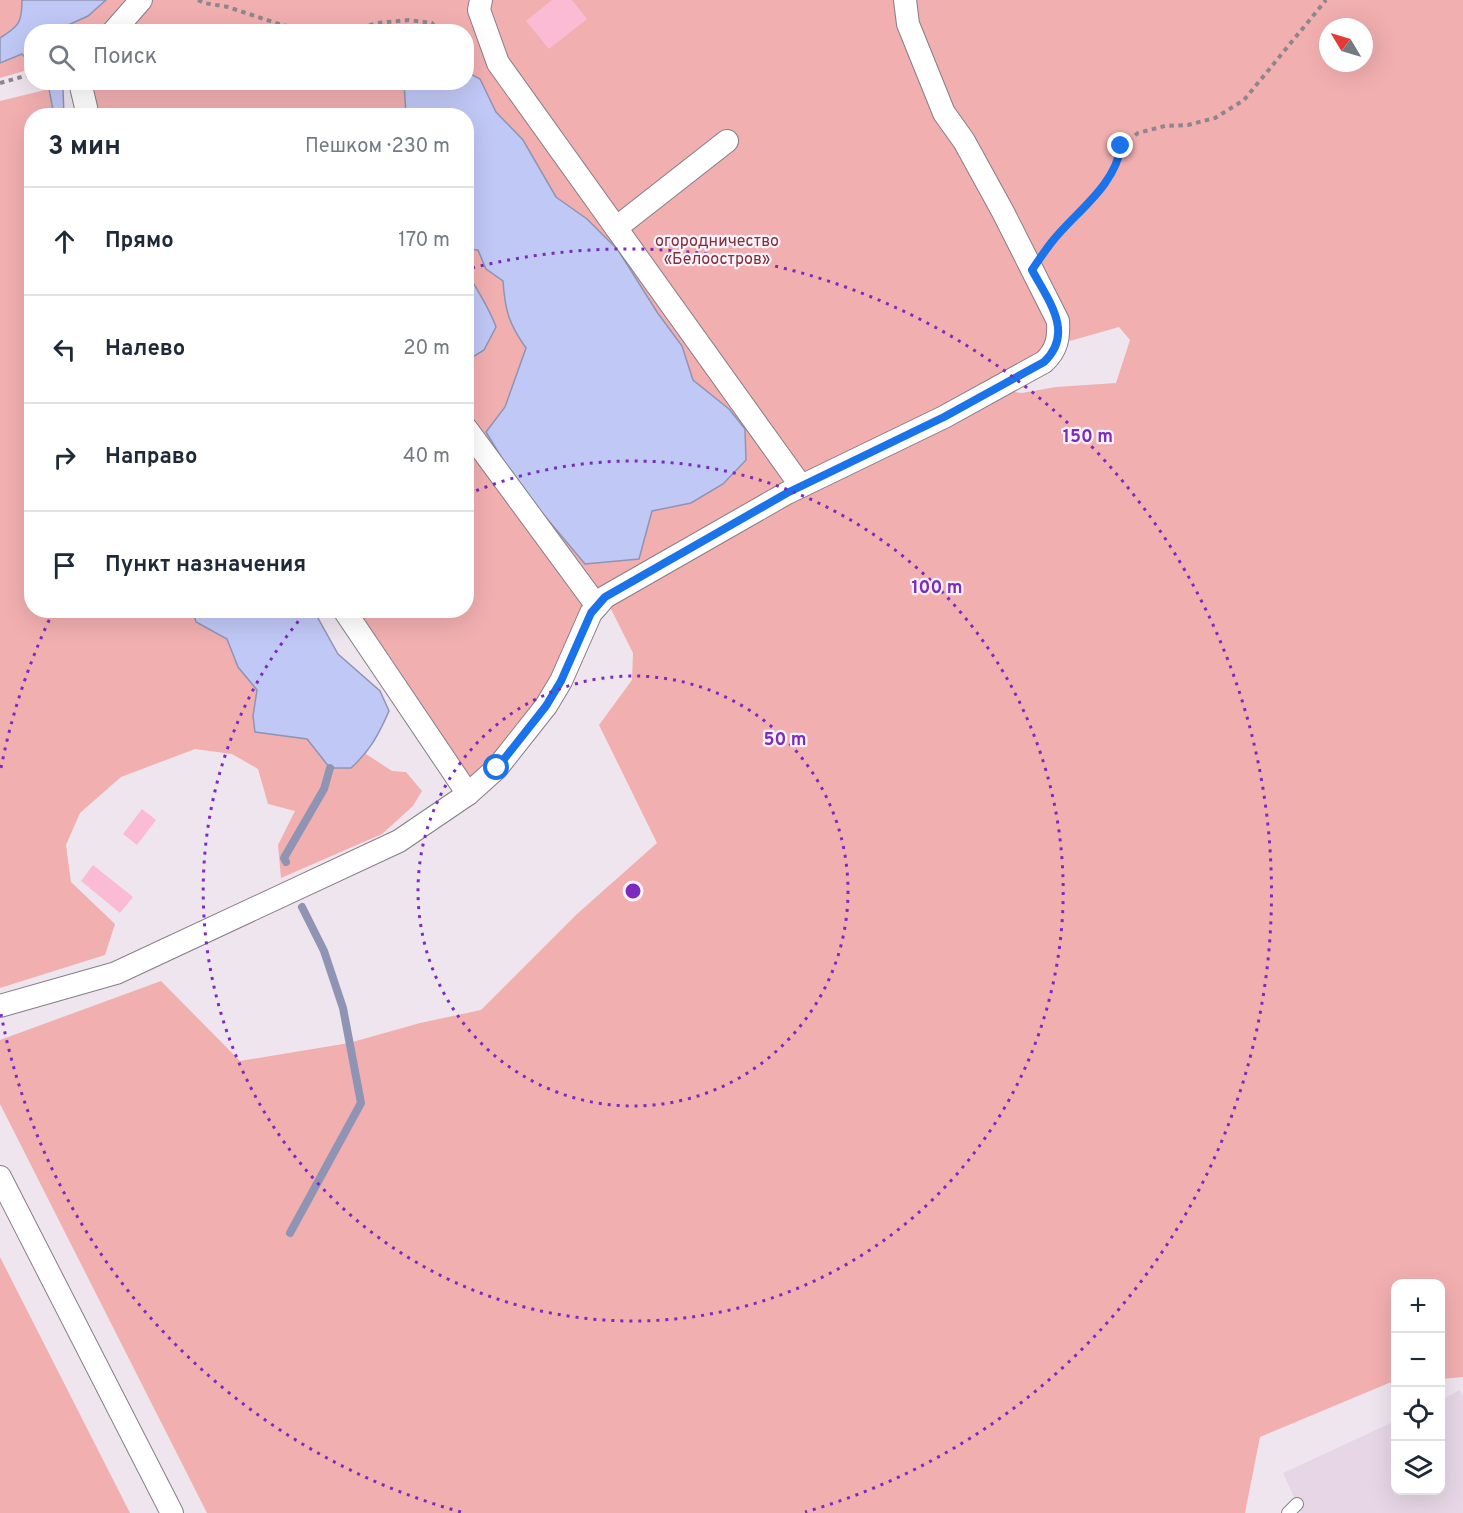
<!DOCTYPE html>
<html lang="ru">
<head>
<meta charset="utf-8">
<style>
  body { margin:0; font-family:Overpass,sans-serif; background:#f2f2f3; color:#1f2937 }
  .controls { position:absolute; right:18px; bottom:18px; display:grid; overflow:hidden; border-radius:12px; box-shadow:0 6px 24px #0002 }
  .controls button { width:54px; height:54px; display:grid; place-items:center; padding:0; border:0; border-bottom:2px solid #e0e1e3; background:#fff; color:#1f2937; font:30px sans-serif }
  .compass { position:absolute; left:1319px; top:18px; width:54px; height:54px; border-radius:50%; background:#fff; box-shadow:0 6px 24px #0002; rotate:308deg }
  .stop { position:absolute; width:18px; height:18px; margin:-14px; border:4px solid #1a73e8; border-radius:50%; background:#fff }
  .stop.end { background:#1a73e8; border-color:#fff; box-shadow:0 2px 6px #0008 }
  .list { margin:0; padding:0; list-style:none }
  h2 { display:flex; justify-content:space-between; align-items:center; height:78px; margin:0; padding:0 24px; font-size:26px }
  h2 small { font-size:20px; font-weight:400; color:#747a83 }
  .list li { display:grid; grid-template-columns:39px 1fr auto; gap:18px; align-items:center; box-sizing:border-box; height:108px; padding:0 24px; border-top:2px solid #e0e1e3 }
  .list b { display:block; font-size:22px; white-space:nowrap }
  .list em { font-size:20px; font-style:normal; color:#747a83 }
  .icon { flex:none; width:33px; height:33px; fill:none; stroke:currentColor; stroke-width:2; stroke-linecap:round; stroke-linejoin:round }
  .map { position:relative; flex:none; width:1463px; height:1513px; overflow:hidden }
  .search { position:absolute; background:#fff; box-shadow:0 6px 24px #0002; left:24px; top:24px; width:450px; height:66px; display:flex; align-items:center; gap:15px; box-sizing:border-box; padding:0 21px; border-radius:24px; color:#747a83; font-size:22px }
  .panel { position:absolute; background:#fff; box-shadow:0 6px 24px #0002; left:24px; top:108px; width:450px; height:510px; border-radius:24px }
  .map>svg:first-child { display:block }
</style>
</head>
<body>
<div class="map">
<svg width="1463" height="1513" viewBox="0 0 1463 1513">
  <rect width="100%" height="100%" fill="#efe5ef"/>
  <path fill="#e7d7e6" d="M1460,1390L1463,1396V1513H1301L1283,1473L1395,1421L1396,1490H1440L1441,1400Z"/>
  <g fill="#f2afb0" fill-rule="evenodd">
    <path d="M0,0H22C22,23 19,26 0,38Z"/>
    <path d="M106,0H1463V1377L1441,1379L1440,1284H1396L1395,1382L1389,1383L1260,1437L1245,1513H207L0,1104V1040L161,981L240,1061L349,1043L420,1023L481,1010L577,914L657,843L599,725L632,680L633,653L605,597L561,681L467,791L344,611L466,610V116L88,115L78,83L466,82V32L55,31L88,16ZM1328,27H1364V63H1328ZM1063,321L1070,341L1119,327L1130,340L1116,383L1056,387L1022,393L1007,391L1059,338Z"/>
    <path d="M22,53L31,64V69L0,78V63Z"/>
    <path d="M49,89L54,115L32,116V610L193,611L197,622L227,639L238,667L257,690L253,716L255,732L307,739L351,768L366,754L392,771L406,772L422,791L413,806L382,834L281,878L278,845L295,811L268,804L258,769L232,754L195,749L121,777L80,813L66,845L71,882L115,924L105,955L0,988V101Z"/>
    <path d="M0,1257L130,1513H0Z"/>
  </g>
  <g fill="#c0c8f6" stroke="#8f94b5" stroke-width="1.5">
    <path d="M22,0H106L88,16L55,31L32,32L31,64L22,54L0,63V38C19,26 22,23 22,0Z"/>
    <path d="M467,72L480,79L496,112L523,140L556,197L587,219L618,250L657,312L682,346L693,380L729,409L745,429L746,460L723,484L691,503L652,511L639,559L585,564L517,483L486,432L505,407L526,348C509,324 505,311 503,281L486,269L478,250L467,249L466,116L406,115L404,83L466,82Z"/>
    <path d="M44,83H57L63,90L64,115H54L49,89Z"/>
    <path d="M467,272C477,290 489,307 496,327L484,350L468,360Z"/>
    <path d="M193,611H314L338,654L380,691L389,711C379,734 370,751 351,768H330L307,739L255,732L253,716L257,690L238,667L227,639L196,622Z"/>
  </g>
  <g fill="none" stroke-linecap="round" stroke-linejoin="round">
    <g stroke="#8f94b5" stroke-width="8">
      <path d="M286,862L284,858L324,789L330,768"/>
      <path d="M290,1233L361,1103L343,1008L324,951L302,907"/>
    </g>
  </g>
  <g fill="#fbbbd5">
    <path d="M552,0H572L587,19L549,49L526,21Z"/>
    <path d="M142,809L156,820L137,845L123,834Z"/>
    <path d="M93,865L133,897L120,913L81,881Z"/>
  </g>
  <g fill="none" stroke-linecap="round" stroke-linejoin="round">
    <g stroke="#867d85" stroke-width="14">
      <path id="lane" d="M1288,1513L1297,1504"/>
    </g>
    <g stroke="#867d85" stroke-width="24">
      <g id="street">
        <path d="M481,0L479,10L498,63L801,486"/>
        <path d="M113,32L141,0"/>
        <path d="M80,82L88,116"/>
        <path d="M616,228L727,141"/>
        <path d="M466,428L597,606"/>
        <path d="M344,610L468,794"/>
        <path d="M0,1006L116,973L399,841L468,794L497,768L546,706L561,681L591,613L605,597L787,493L944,417L1044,362C1057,350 1059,338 1058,321L1003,212L964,141L944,113L908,24L905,0"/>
        <path d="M0,1177L172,1513"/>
      </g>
    </g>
    <g stroke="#8d868d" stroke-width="4" stroke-dasharray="4.5 4.5" stroke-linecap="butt">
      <path d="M198,0L204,3L228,7L282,25L319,32"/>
      <path d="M325,32L354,30L377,23L409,20L432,23L438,32"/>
      <path d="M0,83L32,74"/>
      <path d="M1048,247C1070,213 1114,189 1121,146L1138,133L1165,126L1188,125L1215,118L1244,100L1326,0"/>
    </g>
    <use href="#lane" stroke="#fff" stroke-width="12"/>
    <use href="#street" stroke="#fff" stroke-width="22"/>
  </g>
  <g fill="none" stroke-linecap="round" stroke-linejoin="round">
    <path stroke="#1a73e8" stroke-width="8" d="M497,768L546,706L561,681L591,613L605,597L787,493L944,417L1044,362C1075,333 1048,300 1032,270C1038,261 1044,252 1051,243C1074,213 1115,187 1121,146"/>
  </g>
  <g fill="none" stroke="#7b2cbf" stroke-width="3" stroke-dasharray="3 6">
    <circle cx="633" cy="891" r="215"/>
    <path d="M468 494A430 430 0 1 1 306 612"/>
    <path d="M461 1512A644 644 0 0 1 1 1014M1 768A644 644 0 0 1 52 614M472 268A644 644 0 0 1 805 1512"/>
  </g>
  <g text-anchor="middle" stroke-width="4.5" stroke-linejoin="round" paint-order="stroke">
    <g font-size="16" fill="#7f2f35" stroke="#fdf2fc">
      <text x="717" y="246">огородничество<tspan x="717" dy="18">«Белоостров»</tspan></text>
    </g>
  </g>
  <circle cx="633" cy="891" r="9" fill="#7b2cbf" stroke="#fdf2fc" stroke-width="3"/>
  <g font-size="18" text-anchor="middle" font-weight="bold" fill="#7b2cbf" stroke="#fdf2fc" stroke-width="4.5" stroke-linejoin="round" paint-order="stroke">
    <text x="1088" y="442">150 m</text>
    <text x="937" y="593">100 m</text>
    <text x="785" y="745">50 m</text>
  </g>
</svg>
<div class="controls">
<button>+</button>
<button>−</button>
<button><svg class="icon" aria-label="locate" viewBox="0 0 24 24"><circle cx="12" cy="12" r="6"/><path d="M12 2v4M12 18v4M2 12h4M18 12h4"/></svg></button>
<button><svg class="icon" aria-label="layers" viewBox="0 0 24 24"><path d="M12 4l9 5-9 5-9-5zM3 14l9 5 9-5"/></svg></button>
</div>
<svg class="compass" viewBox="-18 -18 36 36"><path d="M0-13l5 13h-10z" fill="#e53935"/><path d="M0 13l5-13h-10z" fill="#747a83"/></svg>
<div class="stop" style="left:497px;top:768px"></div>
<div class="stop end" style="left:1121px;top:146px"></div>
<div class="search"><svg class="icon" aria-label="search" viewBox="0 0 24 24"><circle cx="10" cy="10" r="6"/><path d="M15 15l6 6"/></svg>Поиск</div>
<section class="panel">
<h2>3 мин<small>Пешком · 230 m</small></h2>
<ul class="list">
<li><svg class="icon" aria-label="ahead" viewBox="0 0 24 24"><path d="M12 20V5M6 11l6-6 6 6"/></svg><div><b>Прямо</b></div><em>170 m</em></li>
<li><svg class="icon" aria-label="left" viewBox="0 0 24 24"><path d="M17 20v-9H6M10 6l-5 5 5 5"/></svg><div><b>Налево</b></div><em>20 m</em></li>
<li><svg class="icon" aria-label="right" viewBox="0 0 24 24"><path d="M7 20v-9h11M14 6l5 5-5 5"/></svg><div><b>Направо</b></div><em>40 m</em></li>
<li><svg class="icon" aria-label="arrive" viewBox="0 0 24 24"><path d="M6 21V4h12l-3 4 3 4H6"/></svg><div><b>Пункт назначения</b></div></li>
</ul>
</section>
</div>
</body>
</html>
